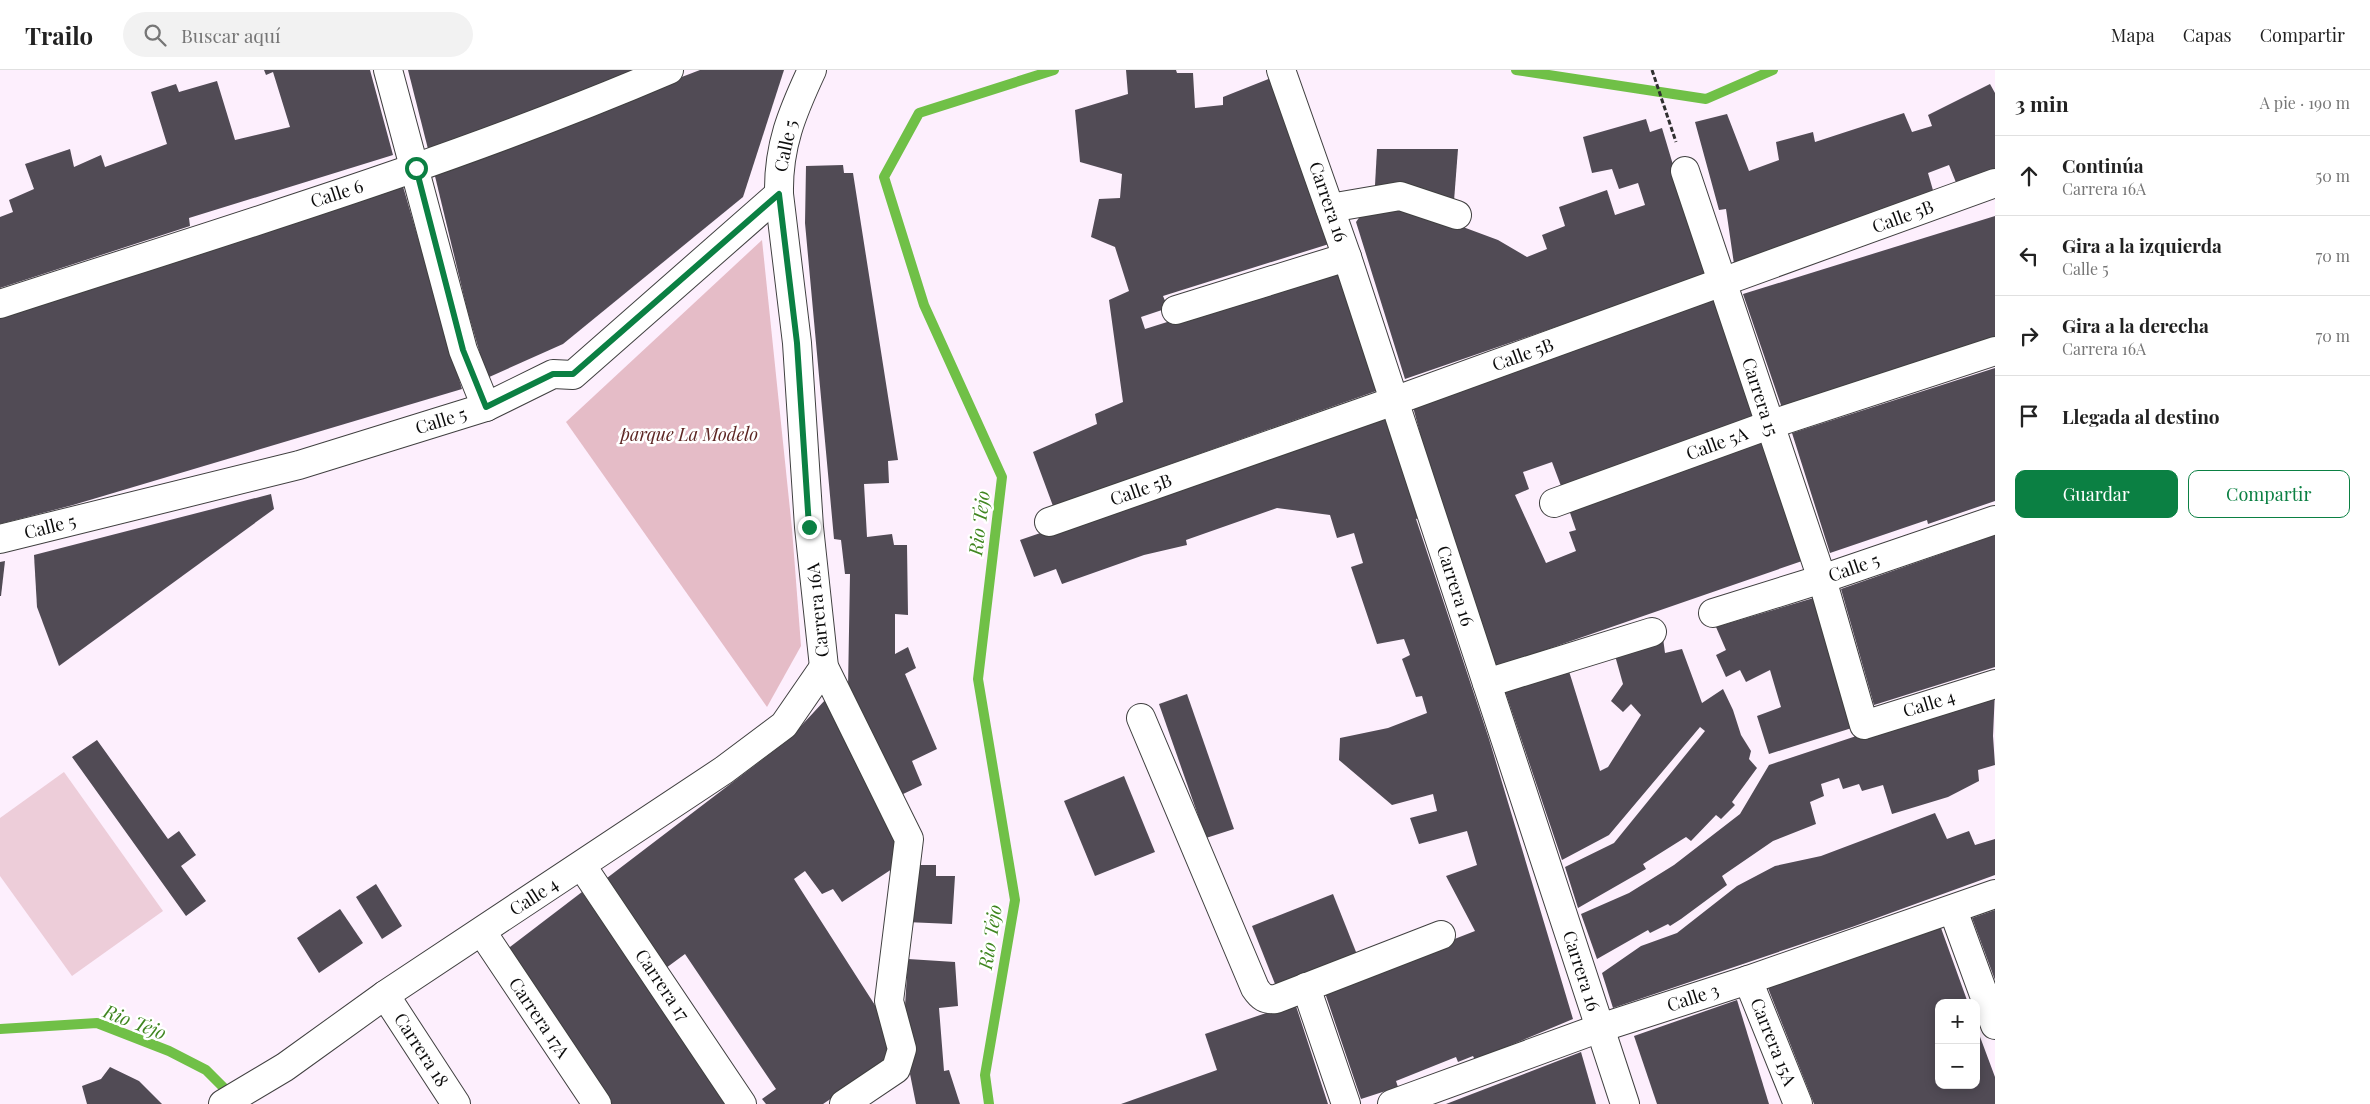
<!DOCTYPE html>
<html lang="es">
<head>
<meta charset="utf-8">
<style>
  body { margin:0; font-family:"Playfair Display",serif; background:#f2f2f2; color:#222 }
  .controls { position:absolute; right:15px; bottom:15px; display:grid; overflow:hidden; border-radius:10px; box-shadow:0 2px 12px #0003 }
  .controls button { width:45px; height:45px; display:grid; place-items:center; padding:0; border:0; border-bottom:1px solid #e0e0e0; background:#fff; color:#222; font:25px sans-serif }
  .stop { position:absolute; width:15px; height:15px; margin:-11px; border:4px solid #0b8043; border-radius:50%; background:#fff }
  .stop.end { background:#0b8043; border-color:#fff; box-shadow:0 1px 5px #0008 }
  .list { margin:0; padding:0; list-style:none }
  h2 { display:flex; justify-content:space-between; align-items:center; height:65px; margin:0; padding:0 20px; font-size:21px }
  h2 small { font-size:16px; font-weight:400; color:#767676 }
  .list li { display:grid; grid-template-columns:32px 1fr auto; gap:15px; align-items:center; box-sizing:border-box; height:80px; padding:0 20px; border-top:1px solid #e0e0e0 }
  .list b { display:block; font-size:19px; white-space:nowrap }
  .list p { margin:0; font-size:16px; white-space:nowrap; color:#767676 }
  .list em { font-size:16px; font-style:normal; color:#767676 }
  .actions { display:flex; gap:10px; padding:15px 20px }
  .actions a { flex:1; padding:11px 0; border:1px solid #0b8043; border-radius:10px; text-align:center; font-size:18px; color:#0b8043 }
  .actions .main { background:#0b8043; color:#fff }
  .icon { flex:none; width:28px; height:28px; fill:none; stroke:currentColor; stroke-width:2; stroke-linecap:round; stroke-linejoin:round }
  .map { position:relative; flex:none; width:1995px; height:1034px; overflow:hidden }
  header { display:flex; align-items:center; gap:30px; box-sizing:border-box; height:70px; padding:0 25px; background:#fff; border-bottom:1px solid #e0e0e0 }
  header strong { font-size:24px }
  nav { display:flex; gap:28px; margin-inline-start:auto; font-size:18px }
  .search { width:350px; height:45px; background:#f2f2f2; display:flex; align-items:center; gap:12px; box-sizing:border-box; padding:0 18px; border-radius:28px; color:#767676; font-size:19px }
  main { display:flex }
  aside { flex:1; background:#fff }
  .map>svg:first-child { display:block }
</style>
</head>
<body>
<header>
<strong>Trailo</strong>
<div class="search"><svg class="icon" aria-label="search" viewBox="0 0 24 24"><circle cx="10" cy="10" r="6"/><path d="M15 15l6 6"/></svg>Buscar aquí</div>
<nav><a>Mapa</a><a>Capas</a><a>Compartir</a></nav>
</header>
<main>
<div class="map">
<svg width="1995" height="1034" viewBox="0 0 1995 1034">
  <rect width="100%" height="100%" fill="#fdeffd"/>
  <path fill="#e5bcc7" d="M762,170L792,459L801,576L767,637L566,352Z"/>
  <path fill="#edcdd9" d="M64,702L163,841L72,906L0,806V748Z"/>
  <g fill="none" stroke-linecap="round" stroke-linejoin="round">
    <g stroke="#70c047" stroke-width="10">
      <path d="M1516,0L1706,29L1773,0"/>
      <path d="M0,959L97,953L169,981L206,1000L232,1026"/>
      <path d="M989,1034L985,1005L1015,830L978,609L1002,407L924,235L884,107L919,43L1054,0"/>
    </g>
  </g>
  <g fill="#514b55">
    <path d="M264,0H370L393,85L189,148L190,156L0,218V147L13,142L9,130L34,119L25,94L70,79L74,97L101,85L105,97L167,74L151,22L176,14L179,22L217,11L235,70L290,57L273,2L266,5Z"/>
    <path d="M408,0H634L581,23L489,58L428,79Z"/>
    <path d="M700,0H784L743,127L563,274L487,308L467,239L434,102Z"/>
    <path d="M1126,0H1176L1177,3H1193L1195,38L1223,35V27L1271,8L1329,174L1163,226L1168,238L1141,247L1145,259L1339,198L1379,320L1053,436L1033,382L1097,354L1095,344L1123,332L1109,230L1129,221L1115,177L1091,167L1099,129L1120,128L1122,104L1080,92L1075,40L1128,24Z"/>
    <path d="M1990,14L1995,23V104L1961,125L1949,95L1928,103L1937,134L1734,194L1726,139L1719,140L1695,52L1727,44L1749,101L1779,90L1776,72L1813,62L1815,72L1904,43L1912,62L1932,56L1928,45Z"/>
    <path d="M1646,49L1650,62L1662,58L1706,205L1405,309L1356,152L1361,145L1401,134L1498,170L1527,187L1547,179L1542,165L1565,156L1559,137L1607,120L1615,145L1645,135L1638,113L1619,119L1612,99L1592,103L1583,67Z"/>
    <path d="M1377,79H1458L1454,131L1375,115Z"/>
    <path d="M843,95L844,103H853L898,390L888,391L889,413L864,414L867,467L892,464L894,475H907L908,545L895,544V584L908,577L916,598L905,604L937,679L912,691L922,715L901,725L848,618L850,504H845L841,470L834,469L805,153L806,96Z"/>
    <path d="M402,113L462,319L73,435L0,454V243Z"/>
    <path d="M1995,146V269L1782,338L1743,224Z"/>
    <path d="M1716,224L1758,345L1561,416L1552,392L1523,402L1529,419L1515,425L1546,493L1576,481L1569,462L1576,460L1568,437L1764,370L1805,490L1496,597L1429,397L1413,337Z"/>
    <path d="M1995,298V431L1928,454L1927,450L1830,483L1792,363Z"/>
    <path d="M1386,344L1421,447L1416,449L1489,669L1573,949L1475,990L1473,986L1458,992L1456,987L1396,1011L1398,1017L1361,1029L1324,920L1475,861L1446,806L1477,795L1467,761L1419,774L1410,748L1437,741L1433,724L1392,735L1339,690L1340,668L1388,658L1427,643L1422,626L1416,627L1402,589L1410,585L1404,569L1377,574L1351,497L1363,493L1354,463L1337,468L1330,445L1277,438L1186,470L1187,475L1144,485L1062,514L1056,499L1034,507L1020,470Z"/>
    <path d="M271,424L274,439L59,596L37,537L34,485Z"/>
    <path d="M1995,465V597L1874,635L1841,519Z"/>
    <path d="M5,491L1,526H0V492Z"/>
    <path d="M1817,527L1855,657L1769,684L1757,646L1781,637L1770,600L1746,612L1740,600L1726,607L1716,585L1726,580L1716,557Z"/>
    <path d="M1663,568L1665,583L1682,579L1702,633L1723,619L1733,640L1741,665L1751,681L1749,689L1757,698L1732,732L1735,735L1721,749L1716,745L1691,771L1686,767L1643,794L1646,799L1578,838L1565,797L1614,773L1705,661L1700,657L1609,765L1562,790L1505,621L1568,598L1600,701L1608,697L1641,645L1631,634L1623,642L1611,631L1623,614L1614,582Z"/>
    <path d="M1995,620L1993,666L1995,695L1978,700L1979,711L1948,727L1892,744L1883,715L1862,721L1859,714L1843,719L1839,708L1821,714L1824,726L1810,732L1816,754L1773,771L1722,806L1727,815L1681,849L1670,856L1668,854L1650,863L1648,860L1597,889L1581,844L1629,823L1674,795L1740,744L1769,695Z"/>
    <path d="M1187,624L1234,759L1206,768L1159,634Z"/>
    <path d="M826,629L899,768L892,799L842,832L833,819L822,824L805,801L794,809L889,957L883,962L893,987L823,1034H766L762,1029L776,1019L685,884L666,898L607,808L788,670Z"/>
    <path d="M97,670L168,769L179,761L196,785L181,796L206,831L186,846L72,687Z"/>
    <path d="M1124,706L1155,782L1095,806L1064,731Z"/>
    <path d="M1935,743L1947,769L1969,761L1975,775L1995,769V805L1852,857L1613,938L1602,903L1641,876L1677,863L1737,816L1775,796L1821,786Z"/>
    <path d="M913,795H936V806H955L952,854L906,852Z"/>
    <path d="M376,814L402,856L382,869L356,827Z"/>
    <path d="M582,822L728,1034H610L506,880Z"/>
    <path d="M1333,824L1358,887L1277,919L1252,856Z"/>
    <path d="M340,839L363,873L319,903L297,868Z"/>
    <path d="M1995,840V910L1972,848Z"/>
    <path d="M1941,858L1968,933H1939V1015H1976V956L1995,1007V1034H1814L1768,918Z"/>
    <path d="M908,889L955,892L958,936L939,938L944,1001L949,1000L960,1034H916L910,1004L914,972L905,936Z"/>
    <path d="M1737,930L1769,1034H1657L1634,966Z"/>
    <path d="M1295,933L1328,1034H1121L1217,1000L1205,964Z"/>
    <path d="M1581,982L1596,1034H1446Z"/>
    <path d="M110,997L139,1011L162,1034H87L82,1016L101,1009Z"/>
  </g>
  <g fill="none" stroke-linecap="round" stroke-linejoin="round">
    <g stroke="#404040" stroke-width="30">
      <g id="street">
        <path d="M388,0L463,280L486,337"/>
        <path d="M1281,0L1347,187L1625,1034"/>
        <path d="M1685,101L1822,509L1864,655L1995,614"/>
        <path d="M779,124L797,273L809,457L824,597L909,769L889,931L902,979L896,999L844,1034"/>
        <path d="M1330,138L1400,126L1457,145"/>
        <path d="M0,234C224,161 452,93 669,0"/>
        <path d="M1176,240L1347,187"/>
        <path d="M1554,433L1769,355L1995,281"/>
        <path d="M1049,452L1394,331L1995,113"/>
        <path d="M0,469L299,395L486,337L553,304L573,305L779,124C778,76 792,43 812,0"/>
        <path d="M1713,543L1822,509L1995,450"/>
        <path d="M1487,613L1652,562"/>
        <path d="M1141,648L1255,918C1261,927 1265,930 1276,929L1441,865"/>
        <path d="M582,796L742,1034"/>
        <path d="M1953,840L1995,955"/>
        <path d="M482,862L597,1034"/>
        <path d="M1748,910L1798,1034"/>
        <path d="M1306,917L1346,1034"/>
        <path d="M385,925L456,1034"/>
        <path d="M223,1034L285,997L385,925L724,700L784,655L824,597"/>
        <path d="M1392,1034L1600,958L1748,910L1995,824"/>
      </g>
    </g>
    <path stroke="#2f2f2f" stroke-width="3" stroke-dasharray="5 2.5" stroke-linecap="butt" d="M1652,0L1676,72"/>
    <use href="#street" stroke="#fff" stroke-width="28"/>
  </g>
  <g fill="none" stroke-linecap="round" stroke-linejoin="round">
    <path stroke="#0b8043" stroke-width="6" d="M416,98L463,280L486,337L553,304H573L779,124L797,273L809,457"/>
  </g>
  <g text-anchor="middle" stroke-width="5" stroke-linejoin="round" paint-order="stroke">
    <g font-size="18" fill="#0d0d0d" stroke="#fff">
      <text transform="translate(786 76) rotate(-78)" y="6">Calle 5</text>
      <text transform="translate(337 124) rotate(-18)" y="6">Calle 6</text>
      <text transform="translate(1328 132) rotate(71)" y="6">Carrera 16</text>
      <text transform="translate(1903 147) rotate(-20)" y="6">Calle 5B</text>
      <text transform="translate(1523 285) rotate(-20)" y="6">Calle 5B</text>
      <text transform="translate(1760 327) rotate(72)" y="6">Carrera 15</text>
      <text transform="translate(441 351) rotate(-17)" y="6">Calle 5</text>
      <text transform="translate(1717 374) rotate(-20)" y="6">Calle 5A</text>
      <text transform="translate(1141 420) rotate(-19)" y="6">Calle 5B</text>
      <text transform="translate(50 457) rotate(-14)" y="6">Calle 5</text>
      <text transform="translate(1854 498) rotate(-19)" y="6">Calle 5</text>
      <text transform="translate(1455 516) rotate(72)" y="6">Carrera 16</text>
      <text transform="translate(818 540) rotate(-96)" y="6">Carrera 16A</text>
      <text transform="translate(1929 634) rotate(-17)" y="6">Calle 4</text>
      <text transform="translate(534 827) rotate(-33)" y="6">Calle 4</text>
      <text transform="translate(1581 901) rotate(72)" y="6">Carrera 16</text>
      <text transform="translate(662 915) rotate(56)" y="6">Carrera 17</text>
      <text transform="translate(1693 928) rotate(-18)" y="6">Calle 3</text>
      <text transform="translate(539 948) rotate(56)" y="6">Carrera 17A</text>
      <text transform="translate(1773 972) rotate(68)" y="6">Carrera 15A</text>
      <text transform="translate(421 980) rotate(57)" y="6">Carrera 18</text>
    </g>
    <g font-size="18" font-style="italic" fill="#5e2724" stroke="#fff">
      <text x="689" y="371">parque La Modelo</text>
    </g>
    <g font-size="19" font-style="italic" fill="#408621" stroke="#fff">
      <text transform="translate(979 453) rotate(-83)" y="7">Rio Tejo</text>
      <text transform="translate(990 867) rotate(-81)" y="7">Rio Tejo</text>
      <text transform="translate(135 952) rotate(21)" y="7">Rio Tejo</text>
    </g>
  </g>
</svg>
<div class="controls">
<button>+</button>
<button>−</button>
</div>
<div class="stop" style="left:416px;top:98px"></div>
<div class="stop end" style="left:809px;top:457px"></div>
</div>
<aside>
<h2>3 min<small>A pie · 190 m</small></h2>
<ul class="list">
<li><svg class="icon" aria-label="ahead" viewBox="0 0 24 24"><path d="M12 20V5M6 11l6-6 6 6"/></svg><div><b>Continúa</b><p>Carrera 16A</p></div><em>50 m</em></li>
<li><svg class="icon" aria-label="left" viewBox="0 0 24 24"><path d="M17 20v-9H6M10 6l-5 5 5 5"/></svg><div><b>Gira a la izquierda</b><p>Calle 5</p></div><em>70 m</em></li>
<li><svg class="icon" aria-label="right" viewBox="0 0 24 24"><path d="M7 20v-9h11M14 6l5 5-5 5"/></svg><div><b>Gira a la derecha</b><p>Carrera 16A</p></div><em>70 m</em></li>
<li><svg class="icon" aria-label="arrive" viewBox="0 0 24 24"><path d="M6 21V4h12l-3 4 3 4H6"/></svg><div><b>Llegada al destino</b></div></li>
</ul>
<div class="actions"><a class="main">Guardar</a><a>Compartir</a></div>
</aside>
</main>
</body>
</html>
